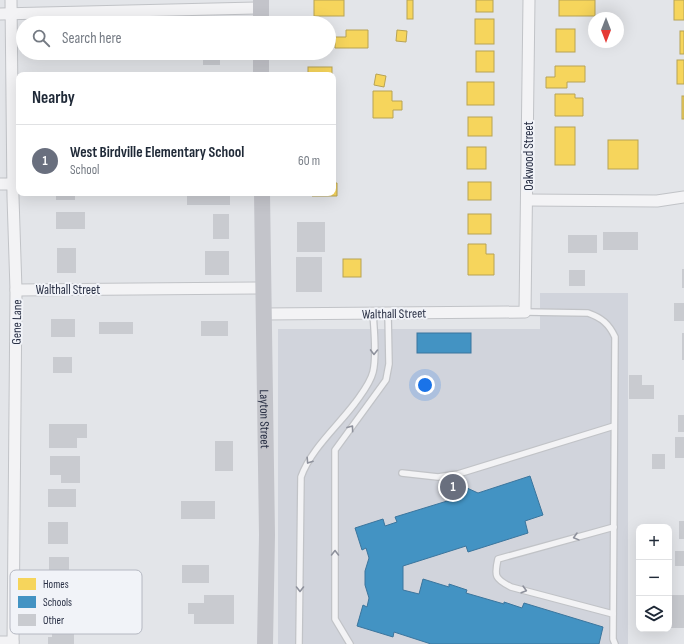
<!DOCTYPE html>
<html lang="en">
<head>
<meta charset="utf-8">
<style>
  body { margin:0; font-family:"Sofia Sans Condensed",sans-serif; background:#f6f6f7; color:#1f2937 }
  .controls { position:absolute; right:12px; bottom:12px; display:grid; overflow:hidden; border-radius:8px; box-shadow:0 4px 16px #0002 }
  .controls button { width:36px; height:36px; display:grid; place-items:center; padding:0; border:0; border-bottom:1px solid #e0e1e3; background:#fff; color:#1f2937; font:20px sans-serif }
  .compass { position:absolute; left:588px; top:12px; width:36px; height:36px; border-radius:50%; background:#fff; box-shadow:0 4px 16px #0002; rotate:180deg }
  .you { position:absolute; left:425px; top:385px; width:14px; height:14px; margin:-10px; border:3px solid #fff; border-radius:50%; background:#1a73e8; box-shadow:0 0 0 6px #1a73e833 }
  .badge { display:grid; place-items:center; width:26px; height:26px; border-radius:50%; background:#696f7e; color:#fff; font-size:13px; font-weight:700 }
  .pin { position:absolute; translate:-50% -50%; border:2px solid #fff; box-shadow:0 1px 4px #0006 }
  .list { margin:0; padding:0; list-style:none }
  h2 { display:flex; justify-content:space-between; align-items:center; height:52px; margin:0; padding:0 16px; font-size:17px }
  h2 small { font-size:13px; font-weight:400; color:#747a83 }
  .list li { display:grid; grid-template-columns:26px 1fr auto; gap:12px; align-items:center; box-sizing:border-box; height:72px; padding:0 16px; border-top:1px solid #e0e1e3 }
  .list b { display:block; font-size:15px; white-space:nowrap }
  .list p { margin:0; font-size:13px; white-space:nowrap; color:#747a83 }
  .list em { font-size:13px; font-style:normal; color:#747a83 }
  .icon { flex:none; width:22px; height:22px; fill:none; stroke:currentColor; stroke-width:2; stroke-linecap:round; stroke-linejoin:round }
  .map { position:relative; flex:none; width:684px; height:644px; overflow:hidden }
  .search { position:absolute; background:#fff; box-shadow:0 4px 16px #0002; left:16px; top:16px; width:320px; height:44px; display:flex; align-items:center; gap:10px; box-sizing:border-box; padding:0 14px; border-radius:22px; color:#747a83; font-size:15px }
  .panel { position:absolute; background:#fff; box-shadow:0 4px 16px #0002; left:16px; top:72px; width:320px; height:124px; border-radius:8px }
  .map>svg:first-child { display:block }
</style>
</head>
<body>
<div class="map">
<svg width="684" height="644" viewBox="0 0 684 644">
  <rect width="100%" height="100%" fill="#e3e5e9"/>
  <path fill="#d1d4dc" d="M540,293H628V644H278V329H540Z"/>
  <g fill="#f6d55c" stroke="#b8a355">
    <rect x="314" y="0" width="30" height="16"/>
    <rect x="407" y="0" width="6" height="19"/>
    <rect x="476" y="0" width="17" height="12"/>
    <rect x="559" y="0" width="36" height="16"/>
    <rect x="674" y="0" width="10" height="20"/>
    <rect x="475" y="19" width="19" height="25"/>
    <rect x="556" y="29" width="19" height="23"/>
    <path d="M346,30H368V48H335V37H346Z"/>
    <path d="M397,30L407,31L406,42L396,41Z"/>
    <rect x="680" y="31" width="4" height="23"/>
    <rect x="476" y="51" width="18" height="21"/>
    <rect x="677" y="60" width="7" height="24"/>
    <path d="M555,66H585V82H567V88H546V77H555Z"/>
    <rect x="308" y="67" width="24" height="8"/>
    <path d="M376,74L386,76L384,87L374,85Z"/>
    <rect x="467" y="82" width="27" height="23"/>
    <path d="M373,91H392V101H402V110H393V118H373Z"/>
    <path d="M555,94H575V98H583V116H555Z"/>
    <rect x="682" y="96" width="2" height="23"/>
    <rect x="468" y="117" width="24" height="19"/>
    <rect x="555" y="127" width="20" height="38"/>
    <rect x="608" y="140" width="30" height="29"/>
    <rect x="467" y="147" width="19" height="22"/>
    <rect x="468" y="182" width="23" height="18"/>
    <path d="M333,183H337V196H312V193H333Z"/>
    <rect x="468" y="214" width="23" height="20"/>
    <path d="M468,244H486V254H494V275H468Z"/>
    <rect x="343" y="259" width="18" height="18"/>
  </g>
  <g fill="#4393c3" stroke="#3b759d">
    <rect x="417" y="333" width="54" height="20"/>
    <path d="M530,476L543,515L525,521L528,533L468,552L466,546L403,566V590L419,594L423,579L449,587V584L467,590L466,593L504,604V602L522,608L524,603L603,627L599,644H431L394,632L393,637L357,626L363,605L367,607L369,598L365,585V571L369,558L366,548L362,550L355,528L383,519L385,526L397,522L395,517L457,498V500L460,499L462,494L467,488L478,493Z"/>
  </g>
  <g fill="#c9cbd0">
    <rect x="52" y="53" width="39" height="3"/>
    <rect x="203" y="53" width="17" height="12"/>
    <rect x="56" y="193" width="19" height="7"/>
    <rect x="187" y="193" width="43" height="12"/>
    <rect x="56" y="212" width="29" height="17"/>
    <rect x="213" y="214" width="16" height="25"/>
    <rect x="297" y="222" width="28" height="30"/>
    <rect x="603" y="232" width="35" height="18"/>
    <rect x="568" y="235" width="29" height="18"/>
    <rect x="57" y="248" width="19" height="25"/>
    <rect x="205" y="251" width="24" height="24"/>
    <rect x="296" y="257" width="26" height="35"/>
    <rect x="682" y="269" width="2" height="19"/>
    <rect x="569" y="270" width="16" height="16"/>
    <rect x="674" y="303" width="10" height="18"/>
    <rect x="51" y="319" width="24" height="18"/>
    <rect x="201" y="321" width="27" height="15"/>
    <rect x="99" y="322" width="34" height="12"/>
    <rect x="682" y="333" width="2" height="27"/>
    <rect x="53" y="357" width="19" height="16"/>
    <path d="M629,375H642V385H654V399H629Z"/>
    <rect x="678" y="415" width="6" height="17"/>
    <path d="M49,424H87V438H77V448H49Z"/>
    <rect x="675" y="437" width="9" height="21"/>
    <rect x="215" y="441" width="18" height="30"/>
    <rect x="652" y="454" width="13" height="15"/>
    <path d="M50,456H80V483H61V475H50Z"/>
    <rect x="48" y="489" width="28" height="18"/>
    <rect x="181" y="501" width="34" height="18"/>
    <rect x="679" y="521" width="5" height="18"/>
    <rect x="48" y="522" width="20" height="22"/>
    <rect x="675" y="551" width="9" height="15"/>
    <rect x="49" y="557" width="20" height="28"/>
    <rect x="182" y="565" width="27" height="18"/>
    <path d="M204,595H234V624H194V614H188V603H204Z"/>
    <rect x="669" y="595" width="15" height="33"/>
    <path d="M52,627H74V644H48V637H52Z"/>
  </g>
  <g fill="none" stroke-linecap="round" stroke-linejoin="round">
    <g stroke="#c1c3c7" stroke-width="8">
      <g id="lane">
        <path d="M525,312L588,313C602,318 609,324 615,337L613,639L615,644"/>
        <path d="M402,473L438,477L458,474L614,426"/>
        <path d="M613,614L511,587C495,579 494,576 498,559L614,527"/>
        <path d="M299,644L301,477C311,449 337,427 355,403C362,393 370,384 373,372C377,356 374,330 373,313"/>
        <path d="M350,644L335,619V450L386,380L389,364L388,313"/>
      </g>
    </g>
    <g stroke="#c1c3c7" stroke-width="13">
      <g id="street">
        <path d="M11,0L13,197L16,290L13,644"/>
        <path d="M0,14L261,8"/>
        <path d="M0,184H13"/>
        <path d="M527,200L657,201L684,197"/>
        <path d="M16,290L263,288"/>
        <path d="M264,314L525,312L529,0"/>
        <path d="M0,642H13"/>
      </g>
    </g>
    <use href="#lane" stroke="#f3f3f5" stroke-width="5.5"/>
    <use href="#street" stroke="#f3f3f5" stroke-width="11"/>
    <g stroke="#c3c4ca" stroke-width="16">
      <path d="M261,0V23"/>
      <path d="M261,53V75"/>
      <path id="s1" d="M262,193L267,535L265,644"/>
    </g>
  </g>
  <defs><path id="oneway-chevron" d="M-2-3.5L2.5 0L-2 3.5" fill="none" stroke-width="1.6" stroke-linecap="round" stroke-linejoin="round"/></defs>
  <g stroke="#8e919c">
    <use href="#oneway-chevron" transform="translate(374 352) rotate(91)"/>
    <use href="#oneway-chevron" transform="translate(351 428) rotate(-54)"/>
    <use href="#oneway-chevron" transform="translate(309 461) rotate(123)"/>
    <use href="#oneway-chevron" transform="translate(576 537) rotate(165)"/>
    <use href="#oneway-chevron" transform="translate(335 553) rotate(-90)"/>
    <use href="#oneway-chevron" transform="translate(300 589) rotate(90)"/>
    <use href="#oneway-chevron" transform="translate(524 590) rotate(16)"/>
  </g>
  <g text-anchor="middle" stroke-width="4" stroke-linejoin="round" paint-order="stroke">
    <g font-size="13" fill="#282f44" stroke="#f1f3f8">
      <text transform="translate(528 156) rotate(-90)" y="5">Oakwood Street</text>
      <text x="68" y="294">Walthall Street</text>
      <text transform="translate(394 313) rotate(-1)" y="5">Walthall Street</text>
      <text transform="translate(16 322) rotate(-89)" y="5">Gene Lane</text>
      <text dy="5" stroke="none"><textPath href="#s1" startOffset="226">Layton Street</textPath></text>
    </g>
  </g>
  <rect x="10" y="570" width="132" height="64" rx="6" fill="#f1f3f8" stroke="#b5b8c2" stroke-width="1"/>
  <rect x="18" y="578" width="18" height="12" fill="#f6d55c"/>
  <rect x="18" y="596" width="18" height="12" fill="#4393c3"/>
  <rect x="18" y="614" width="18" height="12" fill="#c9cbd0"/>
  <g font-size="11" fill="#282f44">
    <text x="43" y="588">Homes</text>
    <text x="43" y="606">Schools</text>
    <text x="43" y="624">Other</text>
  </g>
</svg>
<div class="controls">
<button>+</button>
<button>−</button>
<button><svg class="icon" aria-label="layers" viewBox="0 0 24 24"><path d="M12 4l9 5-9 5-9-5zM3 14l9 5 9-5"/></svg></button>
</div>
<svg class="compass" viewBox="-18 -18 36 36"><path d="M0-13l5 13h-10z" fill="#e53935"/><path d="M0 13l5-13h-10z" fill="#747a83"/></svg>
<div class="you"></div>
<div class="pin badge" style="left:453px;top:487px">1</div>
<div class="search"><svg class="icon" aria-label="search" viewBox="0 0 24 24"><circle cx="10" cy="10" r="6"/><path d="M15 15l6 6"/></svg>Search here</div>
<section class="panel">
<h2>Nearby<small></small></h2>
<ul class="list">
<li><span class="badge">1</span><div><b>West Birdville Elementary School</b><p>School</p></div><em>60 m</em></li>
</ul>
</section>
</div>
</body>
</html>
